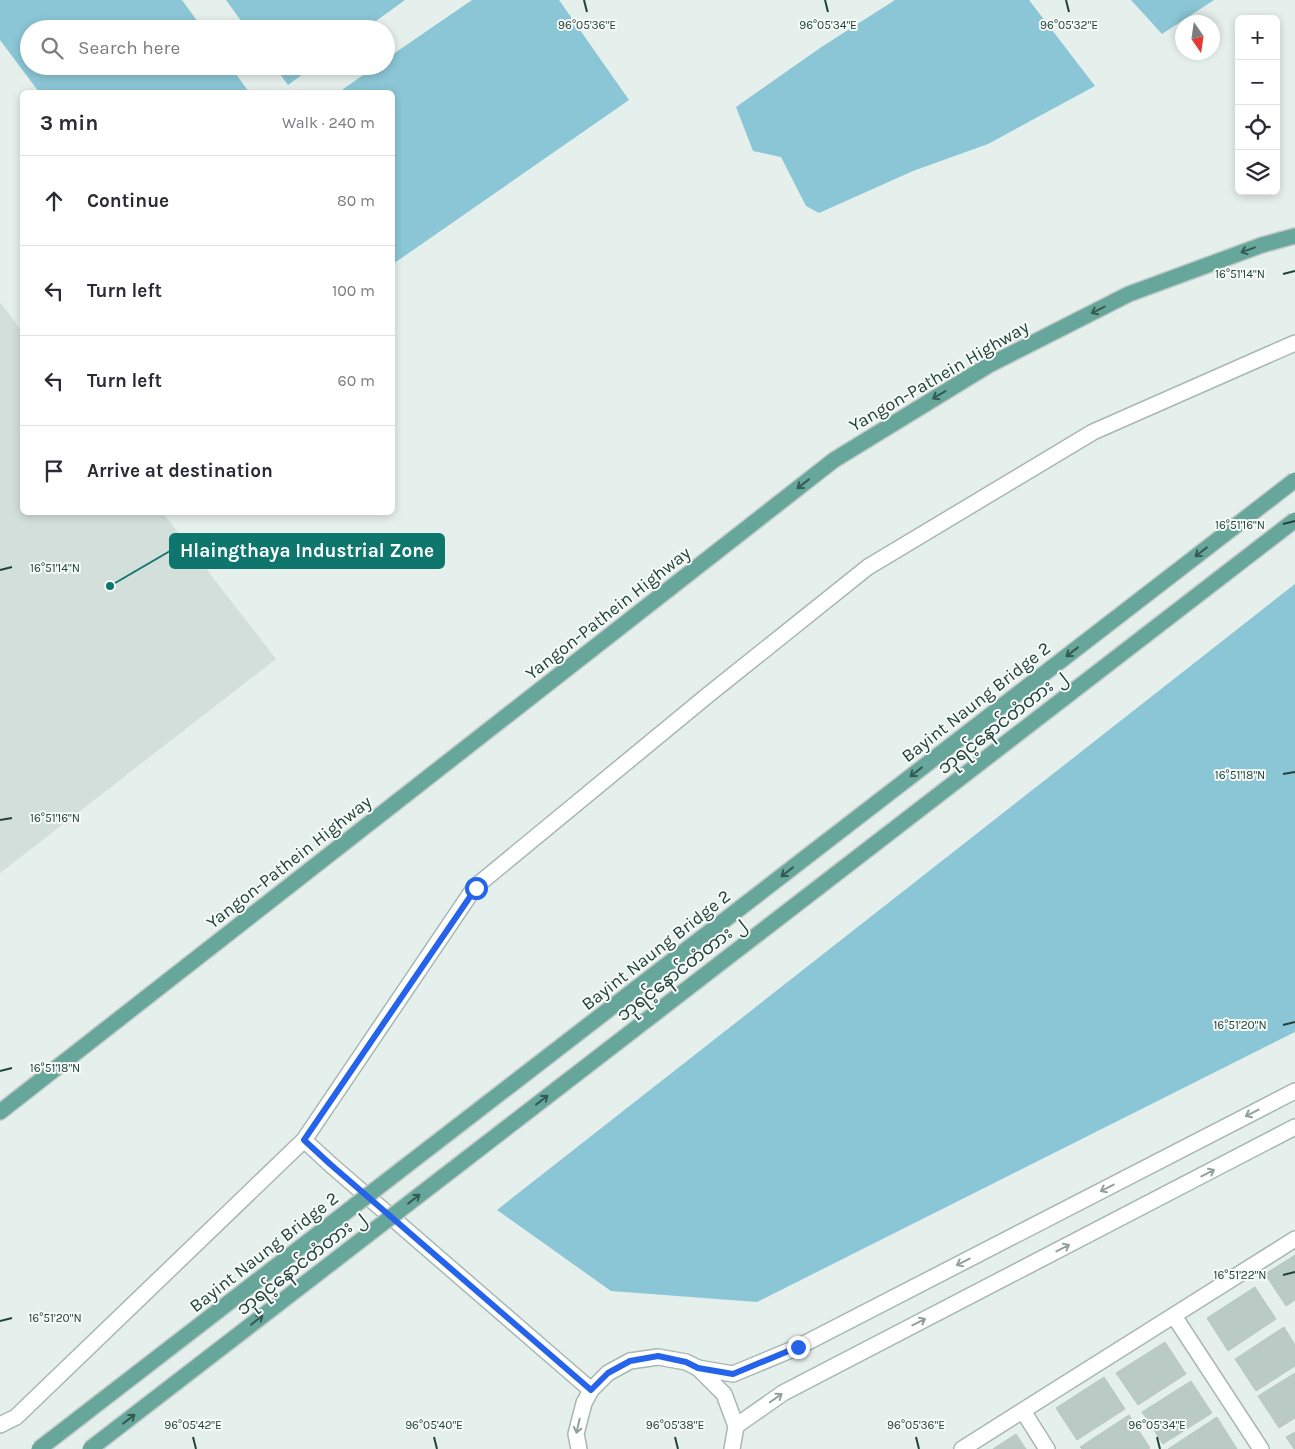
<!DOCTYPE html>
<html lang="en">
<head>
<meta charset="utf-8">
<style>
  body { margin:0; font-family:Karla,"Noto Sans Myanmar",sans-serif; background:#f7f7f7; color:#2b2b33 }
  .controls { position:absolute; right:15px; top:15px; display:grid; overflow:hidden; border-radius:8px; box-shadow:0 2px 8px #0003 }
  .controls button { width:45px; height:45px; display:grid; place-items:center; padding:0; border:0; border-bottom:1px solid #e1e1e2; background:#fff; color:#2b2b33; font:25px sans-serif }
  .compass { position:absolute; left:1175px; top:15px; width:45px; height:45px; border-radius:50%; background:#fff; box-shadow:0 2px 8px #0003; rotate:167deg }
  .stop { position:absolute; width:15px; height:15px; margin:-11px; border:4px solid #2563eb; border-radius:50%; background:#fff }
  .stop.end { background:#2563eb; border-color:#fff; box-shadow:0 1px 5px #0008 }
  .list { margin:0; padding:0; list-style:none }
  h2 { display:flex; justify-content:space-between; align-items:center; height:65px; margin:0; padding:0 20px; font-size:21px }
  h2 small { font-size:16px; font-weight:400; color:#7c7c81 }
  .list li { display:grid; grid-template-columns:32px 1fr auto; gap:15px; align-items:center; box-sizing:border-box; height:90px; padding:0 20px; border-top:1px solid #e1e1e2 }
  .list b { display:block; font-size:19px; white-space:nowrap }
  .list em { font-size:16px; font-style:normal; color:#7c7c81 }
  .icon { flex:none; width:28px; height:28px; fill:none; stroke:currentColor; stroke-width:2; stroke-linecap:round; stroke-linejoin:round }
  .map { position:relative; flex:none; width:1295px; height:1449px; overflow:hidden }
  .search { position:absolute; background:#fff; box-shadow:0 2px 8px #0003; left:20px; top:20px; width:375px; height:55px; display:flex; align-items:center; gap:12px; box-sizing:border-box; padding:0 18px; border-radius:28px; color:#7c7c81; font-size:19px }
  .panel { position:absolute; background:#fff; box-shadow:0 2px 8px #0003; left:20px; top:90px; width:375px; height:425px; border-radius:8px }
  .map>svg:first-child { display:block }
</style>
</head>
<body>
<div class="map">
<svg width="1295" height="1449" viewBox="0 0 1295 1449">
  <rect width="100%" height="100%" fill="#e5efeb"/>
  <path fill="#d3dfda" d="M0,302L22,331V512L163,513L276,659L0,873Z"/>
  <g fill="#8bc6d6">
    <path d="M0,0H182L203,29H29V66H230L249,92H39L0,40Z"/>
    <path d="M226,0H405L365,29H247Z"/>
    <path d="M472,0H559L629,100L393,264L392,92H339L376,66H386V59Z"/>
    <path d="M895,0H1029L1095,86L988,144L913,171L819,213L806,206L781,157L753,151L736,107L820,48Z"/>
    <path d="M1131,0H1214L1162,34Z"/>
    <path d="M274,66H314L288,85Z"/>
    <path d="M1295,584V1032L757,1302L611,1291L497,1210Z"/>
  </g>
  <g fill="#bacac4" stroke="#b6c9c2">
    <path d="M1295,1255V1300L1286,1306L1265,1274Z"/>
    <path d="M1255,1287L1276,1319L1228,1351L1207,1318Z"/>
    <path d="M1284,1327L1295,1345V1366L1256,1391L1235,1359Z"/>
    <path d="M1165,1342L1186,1374L1138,1405L1116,1373Z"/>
    <path d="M1295,1373V1418L1279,1428L1258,1396Z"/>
    <path d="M1104,1377L1125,1409L1077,1440L1056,1408Z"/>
    <path d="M1191,1381L1212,1413L1163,1444L1142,1412Z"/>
    <path d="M1129,1415L1150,1448L1147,1449H1082L1080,1447Z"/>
    <path d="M1217,1417L1237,1449H1168Z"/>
    <path d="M1295,1432V1449H1294L1286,1437Z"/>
    <path d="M1016,1434L1026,1449H993Z"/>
  </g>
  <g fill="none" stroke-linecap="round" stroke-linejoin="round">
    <g stroke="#a7b8b3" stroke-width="18">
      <g id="minor">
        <path d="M304,1140L330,1164L591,1390"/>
        <path d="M1174,1316L1261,1449"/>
        <path d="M698,1368L733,1374L798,1347L1295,1091"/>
        <path d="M1023,1411L1047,1449"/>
        <path d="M0,1425L16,1417L304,1140L475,887L708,695L868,567L1093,432L1295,343"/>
        <path d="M736,1426L783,1393L1295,1127"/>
        <path d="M579,1449L576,1434L584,1403L591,1390L608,1373L630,1361L658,1357L686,1362L698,1368L724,1394L736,1426L732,1449"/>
        <path d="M962,1449L1295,1239"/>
      </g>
    </g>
    <g stroke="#c1cac8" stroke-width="18">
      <path id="major" d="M0,1112L834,460L989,365L1129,294L1262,245L1295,236"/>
    </g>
    <use href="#minor" stroke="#fff" stroke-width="15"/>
    <use href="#major" stroke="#67a69a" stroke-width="15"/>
    <g stroke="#c1cac8" stroke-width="18" stroke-linecap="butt">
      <g id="major-bridge">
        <path d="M39,1449L1295,480"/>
        <path d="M90,1449L1295,520"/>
      </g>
    </g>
    <use href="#major-bridge" stroke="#67a69a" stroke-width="15"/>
  </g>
  <defs><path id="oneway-shaft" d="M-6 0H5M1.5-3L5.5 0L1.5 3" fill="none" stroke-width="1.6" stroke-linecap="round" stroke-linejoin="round" transform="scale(1.25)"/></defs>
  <g stroke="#335b53">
    <use href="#oneway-shaft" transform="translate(1248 250) rotate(160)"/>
    <use href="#oneway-shaft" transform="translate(1098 310) rotate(153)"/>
    <use href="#oneway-shaft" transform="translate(939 395) rotate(149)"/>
    <use href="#oneway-shaft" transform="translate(803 484) rotate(142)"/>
    <use href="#oneway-shaft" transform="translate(1201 552) rotate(142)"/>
    <use href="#oneway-shaft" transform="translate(1072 652) rotate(142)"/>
    <use href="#oneway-shaft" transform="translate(916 772) rotate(142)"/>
    <use href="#oneway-shaft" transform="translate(787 872) rotate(142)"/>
    <use href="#oneway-shaft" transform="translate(542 1100) rotate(-38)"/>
    <use href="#oneway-shaft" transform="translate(414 1199) rotate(-38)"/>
    <use href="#oneway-shaft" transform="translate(257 1320) rotate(-38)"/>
    <use href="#oneway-shaft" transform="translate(129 1419) rotate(-38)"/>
  </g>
  <g stroke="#90a09d">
    <use href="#oneway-shaft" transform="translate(1252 1113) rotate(153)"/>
    <use href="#oneway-shaft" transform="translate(1208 1173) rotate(-27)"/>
    <use href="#oneway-shaft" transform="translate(1107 1188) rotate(153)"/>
    <use href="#oneway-shaft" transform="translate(1063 1248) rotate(-27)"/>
    <use href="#oneway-shaft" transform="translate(963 1262) rotate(153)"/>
    <use href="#oneway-shaft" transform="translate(919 1322) rotate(-27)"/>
    <use href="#oneway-shaft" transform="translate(776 1398) rotate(-35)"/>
    <use href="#oneway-shaft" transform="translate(578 1426) rotate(103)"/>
  </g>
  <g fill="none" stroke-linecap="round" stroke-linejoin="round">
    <path stroke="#2563eb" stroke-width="6" d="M476,888L304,1140L330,1164L591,1390L608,1373L630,1361L658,1356L686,1362L698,1368L733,1374L798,1347"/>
  </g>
  <path fill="none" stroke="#22423b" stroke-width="2" d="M584,0L587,12M825,0L828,12M1066,0L1069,12M1283,274L1295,271M1283,524L1295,521M0,570L12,567M1283,774L1295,772M0,820L12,818M1283,1025L1295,1022M0,1071L12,1068M1283,1275L1295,1272M0,1321L12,1318M193,1437L196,1449M434,1437L437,1449M675,1437L678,1449M916,1437L919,1449M1157,1437L1160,1449"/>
  <g text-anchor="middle" stroke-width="4" stroke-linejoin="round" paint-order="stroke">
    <g font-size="18" fill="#22423b" stroke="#f6fbf8">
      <text transform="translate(939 376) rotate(-30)" y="6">Yangon-Pathein Highway</text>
      <text transform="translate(608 613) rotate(-38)" y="6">Yangon-Pathein Highway</text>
      <text transform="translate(976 702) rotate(-38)" y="6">Bayint Naung Bridge 2</text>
      <text transform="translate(1002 722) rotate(-38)" y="6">ဘုရင့်နောင်တံတား ၂</text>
      <text transform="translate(289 862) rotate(-38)" y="6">Yangon-Pathein Highway</text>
      <text transform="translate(656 950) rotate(-38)" y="6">Bayint Naung Bridge 2</text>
      <text transform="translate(681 969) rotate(-38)" y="6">ဘုရင့်နောင်တံတား ၂</text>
      <text transform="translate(264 1252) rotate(-38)" y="6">Bayint Naung Bridge 2</text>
      <text transform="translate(301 1263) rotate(-38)" y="6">ဘုရင့်နောင်တံတား ၂</text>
    </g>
  </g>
  <g font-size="12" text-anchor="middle" fill="#22423b" stroke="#f6fbf8" stroke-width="4" stroke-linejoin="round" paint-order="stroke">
    <text x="587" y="29">96°05'36"E</text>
    <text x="828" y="29">96°05'34"E</text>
    <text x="1069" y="29">96°05'32"E</text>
    <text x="1240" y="278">16°51'14"N</text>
    <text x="1240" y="529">16°51'16"N</text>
    <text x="55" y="572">16°51'14"N</text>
    <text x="1240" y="779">16°51'18"N</text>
    <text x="55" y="822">16°51'16"N</text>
    <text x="1240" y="1029">16°51'20"N</text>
    <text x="55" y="1072">16°51'18"N</text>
    <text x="1240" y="1279">16°51'22"N</text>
    <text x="55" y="1322">16°51'20"N</text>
    <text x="193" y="1429">96°05'42"E</text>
    <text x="434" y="1429">96°05'40"E</text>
    <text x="675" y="1429">96°05'38"E</text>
    <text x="916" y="1429">96°05'36"E</text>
    <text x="1157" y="1429">96°05'34"E</text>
  </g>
  <path fill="none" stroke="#0f766e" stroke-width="2" d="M110 586L170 551"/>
  <circle fill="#0f766e" stroke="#f6fbf8" stroke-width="2" cx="110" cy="586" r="5"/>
  <rect fill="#0f766e" stroke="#0f766e" stroke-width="2" x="170" y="534" width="274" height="34" rx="5"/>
  <g font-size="19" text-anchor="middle" font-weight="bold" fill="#fff">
    <text x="307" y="557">Hlaingthaya Industrial Zone</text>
  </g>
</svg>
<div class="controls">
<button>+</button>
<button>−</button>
<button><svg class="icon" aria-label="locate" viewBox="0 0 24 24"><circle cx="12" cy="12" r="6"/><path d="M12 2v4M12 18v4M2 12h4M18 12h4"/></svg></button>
<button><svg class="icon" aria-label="layers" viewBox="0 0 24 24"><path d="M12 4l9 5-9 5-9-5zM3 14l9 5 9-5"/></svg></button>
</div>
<svg class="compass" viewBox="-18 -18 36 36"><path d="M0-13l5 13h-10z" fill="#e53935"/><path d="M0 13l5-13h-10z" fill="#7c7c81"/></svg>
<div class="stop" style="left:476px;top:888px"></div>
<div class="stop end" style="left:798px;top:1347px"></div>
<div class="search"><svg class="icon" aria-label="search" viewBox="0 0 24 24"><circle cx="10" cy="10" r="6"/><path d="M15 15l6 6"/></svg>Search here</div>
<section class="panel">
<h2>3 min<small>Walk · 240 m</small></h2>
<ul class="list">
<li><svg class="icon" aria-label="ahead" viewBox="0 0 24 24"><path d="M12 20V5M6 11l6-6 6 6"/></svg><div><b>Continue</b></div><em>80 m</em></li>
<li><svg class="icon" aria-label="left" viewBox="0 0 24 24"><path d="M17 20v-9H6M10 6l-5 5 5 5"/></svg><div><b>Turn left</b></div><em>100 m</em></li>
<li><svg class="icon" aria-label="left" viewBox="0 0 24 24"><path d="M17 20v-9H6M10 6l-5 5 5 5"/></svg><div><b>Turn left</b></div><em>60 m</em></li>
<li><svg class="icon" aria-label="arrive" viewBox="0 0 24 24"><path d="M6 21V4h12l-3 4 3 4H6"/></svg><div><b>Arrive at destination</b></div></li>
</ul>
</section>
</div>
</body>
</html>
